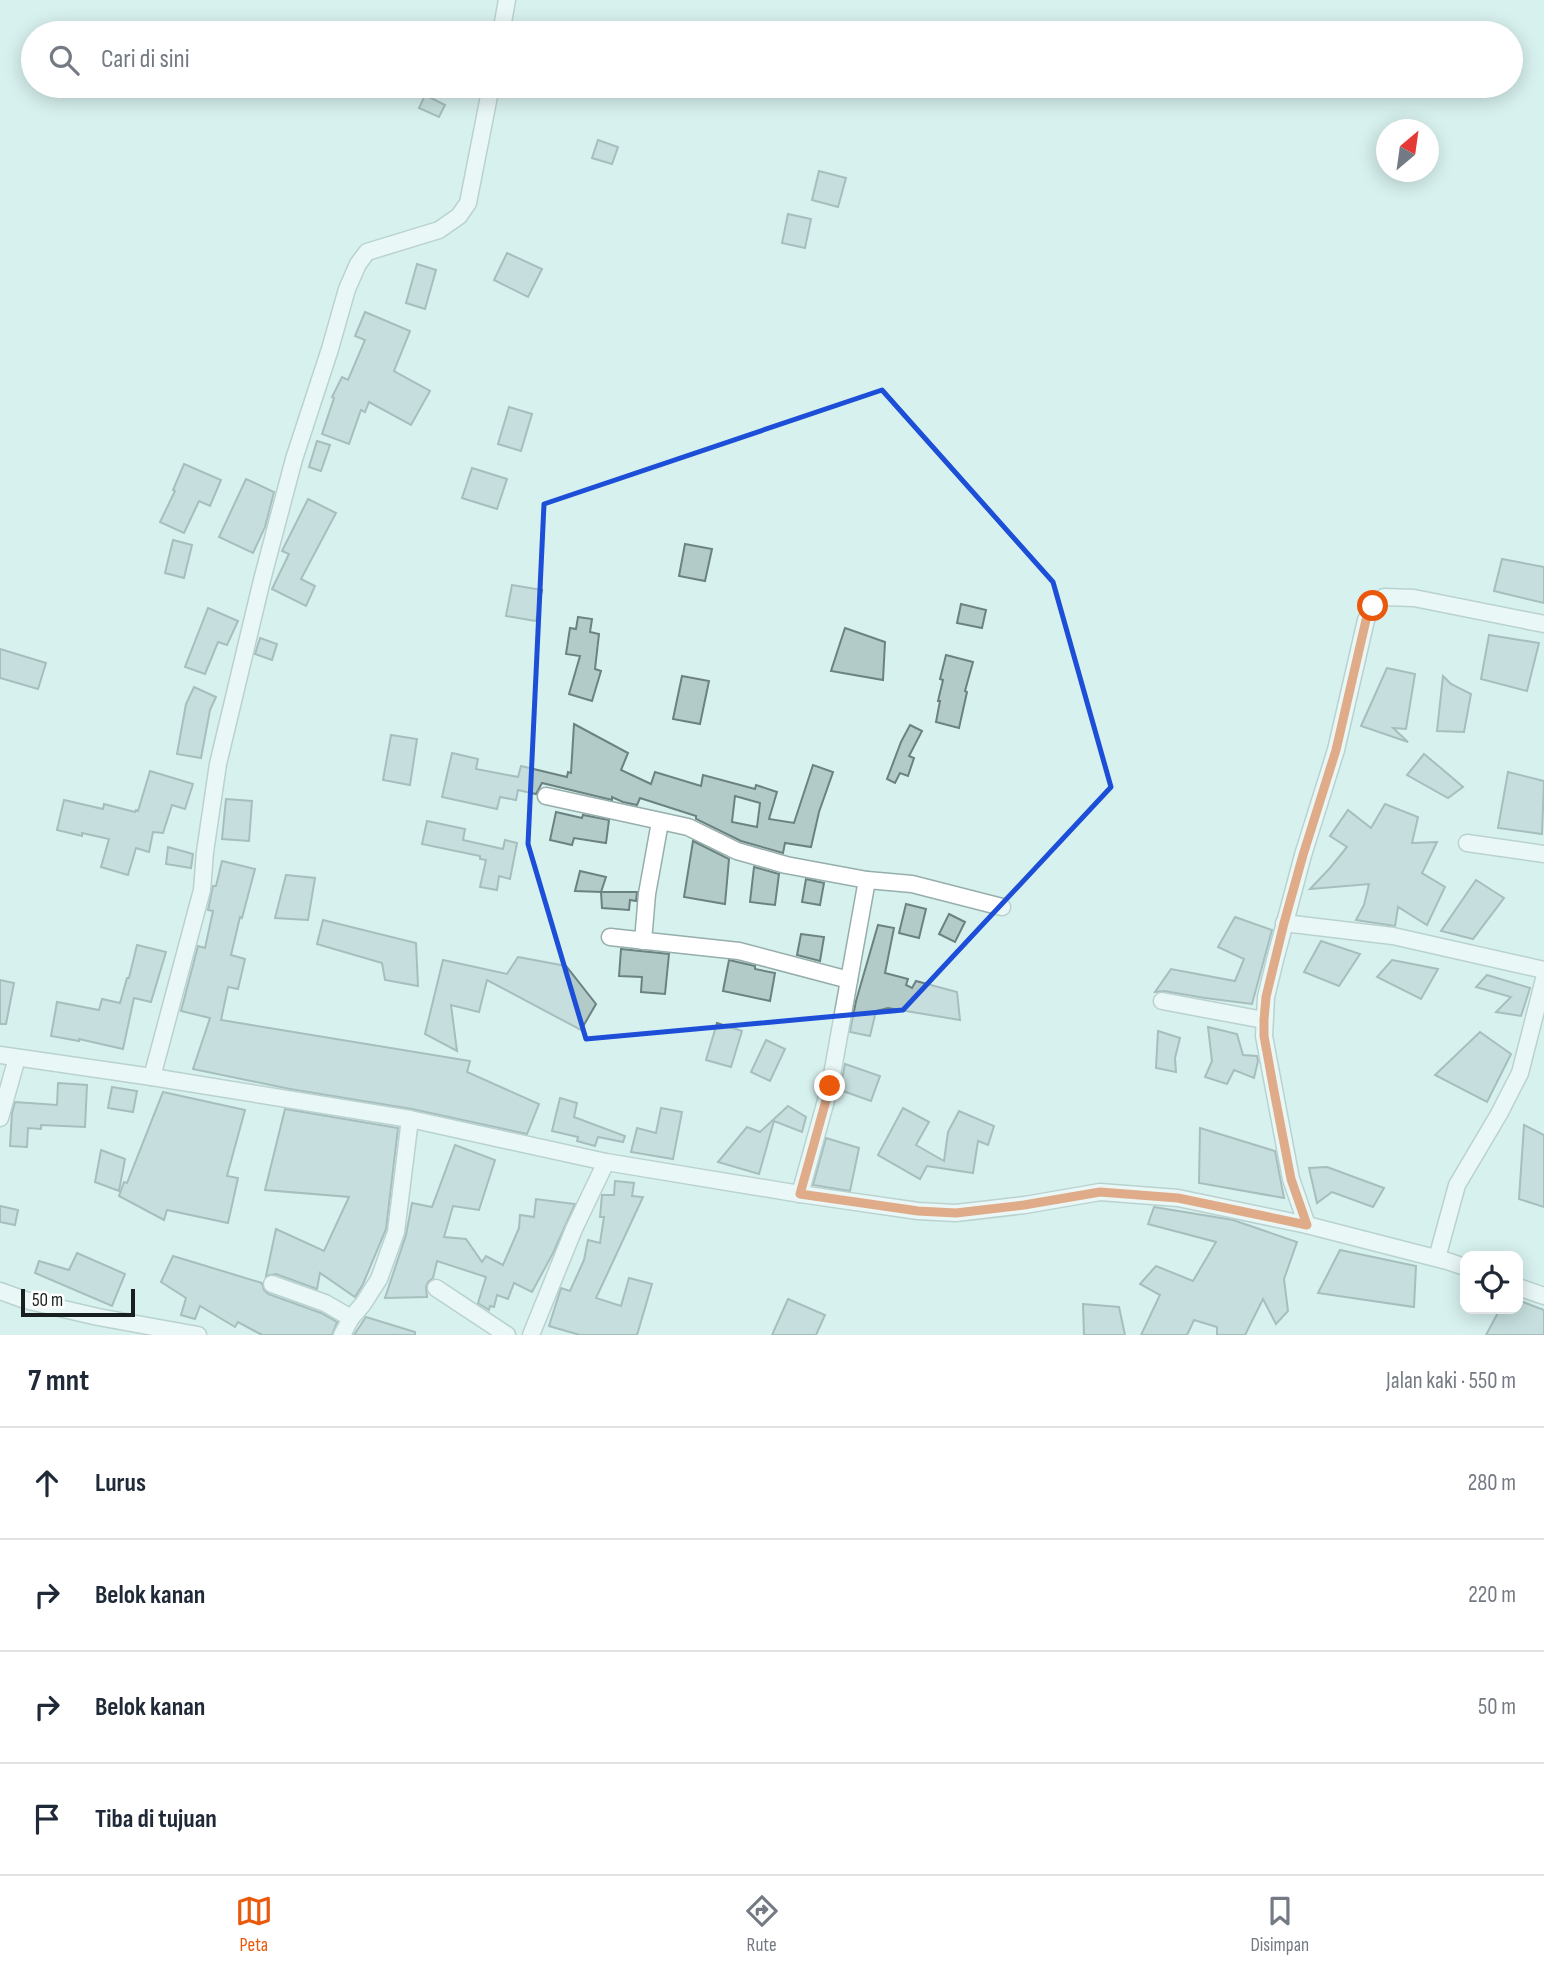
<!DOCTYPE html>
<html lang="id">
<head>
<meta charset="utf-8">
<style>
  body { margin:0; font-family:"Sofia Sans Condensed",sans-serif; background:#f6f6f7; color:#1f2937 }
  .controls { position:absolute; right:21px; bottom:21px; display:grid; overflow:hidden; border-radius:14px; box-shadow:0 4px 18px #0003 }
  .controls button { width:63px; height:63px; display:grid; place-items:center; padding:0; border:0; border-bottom:2px solid #e0e1e3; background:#fff; color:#1f2937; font:35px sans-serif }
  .compass { position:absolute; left:1376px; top:119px; width:63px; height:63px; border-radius:50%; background:#fff; box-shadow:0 4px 18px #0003; rotate:29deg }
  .scale { position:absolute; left:21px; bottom:18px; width:114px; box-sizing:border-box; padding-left:7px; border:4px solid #17201f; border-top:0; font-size:19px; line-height:24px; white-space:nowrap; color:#17201f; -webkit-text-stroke:5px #fff; paint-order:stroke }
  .stop { position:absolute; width:21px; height:21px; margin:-16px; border:5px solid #ea580c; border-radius:50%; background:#fff }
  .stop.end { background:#ea580c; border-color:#fff; box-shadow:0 2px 7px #0008 }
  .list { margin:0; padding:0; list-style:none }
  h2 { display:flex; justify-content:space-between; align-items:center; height:91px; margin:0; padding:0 28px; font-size:30px }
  h2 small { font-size:23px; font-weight:400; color:#747a83 }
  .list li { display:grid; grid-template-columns:46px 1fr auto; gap:21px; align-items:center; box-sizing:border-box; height:112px; padding:0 28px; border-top:2px solid #e0e1e3 }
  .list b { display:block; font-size:26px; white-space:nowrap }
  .list em { font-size:23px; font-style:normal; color:#747a83 }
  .icon { flex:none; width:38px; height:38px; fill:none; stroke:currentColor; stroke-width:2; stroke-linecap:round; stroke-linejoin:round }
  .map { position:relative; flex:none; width:1544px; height:1335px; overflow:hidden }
  .search { position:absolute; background:#fff; box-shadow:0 4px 18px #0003; left:21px; right:21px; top:21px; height:77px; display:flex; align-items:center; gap:18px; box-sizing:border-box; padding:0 24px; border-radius:38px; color:#747a83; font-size:26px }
  .sheet { height:539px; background:#fff }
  nav { display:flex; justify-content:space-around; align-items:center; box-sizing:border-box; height:98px; border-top:2px solid #e0e1e3; background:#fff; font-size:19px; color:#747a83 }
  nav a { display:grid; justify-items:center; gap:4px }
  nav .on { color:#ea580c }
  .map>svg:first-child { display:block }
</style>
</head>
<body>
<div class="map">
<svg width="1544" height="1335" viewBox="0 0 1544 1335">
  <rect width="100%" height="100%" fill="#d7f1ef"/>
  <g fill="#b2cbc9" stroke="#6b8281" stroke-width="2" fill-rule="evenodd">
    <path d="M425,95L445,105L439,117L419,108Z"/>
    <path d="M598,140L618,147L612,164L592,158Z"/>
    <path d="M819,171L846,178L838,207L812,200Z"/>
    <path d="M788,214L811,219L805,248L782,243Z"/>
    <path d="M507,253L542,269L528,297L494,280Z"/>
    <path d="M417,264L436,270L425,309L406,303Z"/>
    <path d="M365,312L410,331L394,371L430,391L411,425L369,402L365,412L361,410L349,444L322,434L334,398L332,397L342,377L348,380L365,340L355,336Z"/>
    <path d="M509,407L532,414L521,451L498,444Z"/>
    <path d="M317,441L330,445L321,471L309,467Z"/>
    <path d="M184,464L221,480L210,506L199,501L184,533L160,522L175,491L173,490Z"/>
    <path d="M472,468L507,479L497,509L462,498Z"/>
    <path d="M246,479L274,492L265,527L253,553L219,537Z"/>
    <path d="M308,499L336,513L301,579L315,586L306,606L272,589L289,554L282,551Z"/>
    <path d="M173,540L192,545L184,578L165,573Z"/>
    <path d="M685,544L712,549L705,581L679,576Z"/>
    <path d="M1502,559L1544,567V603L1494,591Z"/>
    <path d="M512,585L542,590L536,621L506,616Z"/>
    <path d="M961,604L986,610L982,628L957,623Z"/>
    <path d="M208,608L238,621L227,645L218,642L205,674L185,667Z"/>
    <path d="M578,617L592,619L590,632L599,634L595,669L601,671L592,701L569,694L580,656L566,654L570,628L576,629Z"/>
    <path d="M845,628L885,642L883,680L831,671Z"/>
    <path d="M1489,635L1539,643L1527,691L1481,679Z"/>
    <path d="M260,638L277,644L272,660L255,654Z"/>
    <path d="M0,649L46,663L38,689L0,678Z"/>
    <path d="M946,655L973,662L965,691L967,692L959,728L936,722L940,701H938L943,680L940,679Z"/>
    <path d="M1387,668L1415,674L1406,729L1393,728L1408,742L1361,726Z"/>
    <path d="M682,676L709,681L700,724L673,719Z"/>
    <path d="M1443,676L1451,684L1471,694L1464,732L1437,731Z"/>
    <path d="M194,687L216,697L210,710L201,758L177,754L186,704Z"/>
    <path d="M574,724L628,753L621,770L651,784L655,772L701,786L703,775L755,789L756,785L777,792L769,819L794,823L813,765L833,772L819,812L811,847L785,843L783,853L741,841L696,819V816L640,798L637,805L623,802L612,797V800L542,783L536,794L518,790L516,800L500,797L497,809L442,797L452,753L478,759L476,769L518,777L521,766L567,777L568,772L571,773ZM735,796L760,803L757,827L732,822Z"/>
    <path d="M910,725L922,731L909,756L914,758L908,776L900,773L895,783L887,779L901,742Z"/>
    <path d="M391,735L417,739L410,785L383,780Z"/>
    <path d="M1424,754L1442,769L1463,787L1448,798L1407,775Z"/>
    <path d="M150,771L193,784L185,809L172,805L163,833L153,832L149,852L136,848L128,875L101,867L109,839L82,833V836L57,830L64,800L103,809L104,804L135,812L136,810L138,811Z"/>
    <path d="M1508,772L1544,781L1542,834L1498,828Z"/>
    <path d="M226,799L252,801L249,841L222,839Z"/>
    <path d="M1385,804L1418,817L1412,843L1437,842L1422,873L1445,887L1427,925L1398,907L1395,926L1356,920L1364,905L1369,884L1310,889L1330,868L1347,847L1330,836L1348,810L1371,828Z"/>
    <path d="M556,812L582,818L583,815L609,820L606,843L574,838L572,845L550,840Z"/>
    <path d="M427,821L465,829L463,840L503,849L505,840L517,843L510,879L499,876L497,890L480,887L486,860L480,859V856L422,844Z"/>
    <path d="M693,841L729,859L725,904L684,897Z"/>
    <path d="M168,847L193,854L191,868L166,864Z"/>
    <path d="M222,861L255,869L242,918L240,917L231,955L245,959L238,989L228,987L221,1020L470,1061L467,1072L539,1104L527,1134L412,1109L290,1089L193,1069L210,1018L181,1011L198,946L205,948L213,911L208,910L213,886H216Z"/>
    <path d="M754,867L779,874L775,905L750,902Z"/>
    <path d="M580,871L606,877L601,892L575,891Z"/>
    <path d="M286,875L315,878L308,920L275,918Z"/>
    <path d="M806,879L824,883L820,905L802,902Z"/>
    <path d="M1476,880L1504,898L1473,939L1441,931Z"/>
    <path d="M601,892H637L636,901L630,900L629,910L602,908Z"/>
    <path d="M906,904L926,909L919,938L899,933Z"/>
    <path d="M949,914L965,922L955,942L939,934Z"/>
    <path d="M1235,917L1272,930L1252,1004L1205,998L1164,991L1155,992L1171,969L1235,981L1244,959L1218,947Z"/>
    <path d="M323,920L416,943L418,986L385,980L382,963L317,944Z"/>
    <path d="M878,925L894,928L885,973L908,979L906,985L912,988L916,981L957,992L960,1020L888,1008L876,1011L870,1036L850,1032L856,1001Z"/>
    <path d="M801,934L824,937L820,961L797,955Z"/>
    <path d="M1321,941L1360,954L1339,986L1304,972Z"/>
    <path d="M137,945L166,952L151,1002L134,998L123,1049L79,1039V1041L51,1036L57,1002L99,1010L102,999L120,1003L127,978H129Z"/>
    <path d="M621,949L669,954L665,994L641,992L642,977L619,976Z"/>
    <path d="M518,957L566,966L596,1004L581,1030L487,980L479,1012L451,1005L457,1051L425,1034L443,960L507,974Z"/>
    <path d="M729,960L755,966V969L775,973L770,1001L723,991Z"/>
    <path d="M1392,960L1438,969L1421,999L1377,977Z"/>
    <path d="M1487,975L1530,988L1521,1016L1496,1012L1511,997L1476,987Z"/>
    <path d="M0,980L14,983L6,1024H0Z"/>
    <path d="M717,1023L742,1031L731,1067L706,1060Z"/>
    <path d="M1208,1027L1237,1034L1243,1055L1257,1056L1258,1061L1254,1078L1234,1070L1227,1084L1205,1077L1212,1061Z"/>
    <path d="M1158,1031L1180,1038L1175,1058L1176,1072L1156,1068Z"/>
    <path d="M1480,1032L1511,1054L1487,1102L1435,1075Z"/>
    <path d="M766,1040L785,1049L770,1081L751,1072Z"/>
    <path d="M845,1064L880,1076L871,1101L840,1090Z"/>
    <path d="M58,1083L87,1085L85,1127L41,1125V1129L28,1128L27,1147L10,1146L12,1113L15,1102L57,1105Z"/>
    <path d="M112,1087L137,1091L133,1112L108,1108Z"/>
    <path d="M163,1092L245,1110L227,1176L238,1178L228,1223L167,1210L164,1220L119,1196L124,1182L127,1183Z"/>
    <path d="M560,1098L577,1103L574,1117L625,1136L623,1142L598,1137L595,1146L577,1141L578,1137L552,1131Z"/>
    <path d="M788,1106L806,1117L802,1132L774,1121L759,1174L718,1162L747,1127L760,1132Z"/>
    <path d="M661,1108L682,1112L673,1159L631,1152L637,1128L656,1133Z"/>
    <path d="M903,1108L929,1122L916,1145L944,1161L948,1132L959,1111L994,1126L988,1145L978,1141L973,1173L927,1166L920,1179L878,1155Z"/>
    <path d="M285,1109L398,1128L386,1229L363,1284L355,1297L320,1273L317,1289L276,1274L266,1276L276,1229L324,1251L349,1197L265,1190Z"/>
    <path d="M1524,1125L1544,1135V1207L1519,1199Z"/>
    <path d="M1200,1128L1275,1151L1284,1198L1199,1183Z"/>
    <path d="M826,1138L859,1148L850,1191L813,1185Z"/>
    <path d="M455,1145L495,1160L479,1210L453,1206L444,1237L466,1239L482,1262L486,1256L503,1265L519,1228L520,1215L534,1217L536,1199L575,1204L553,1253L532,1292L514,1283L508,1299L497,1295L494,1307L490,1306L489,1310L478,1303L486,1277L437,1261L433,1278L428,1282L426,1287L427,1297L385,1298L406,1235L412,1203L432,1207Z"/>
    <path d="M101,1150L125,1159L119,1191L95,1182Z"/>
    <path d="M1327,1167L1384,1188L1373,1207L1332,1192L1317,1203L1309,1168Z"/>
    <path d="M615,1181L634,1183L632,1196L643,1197L596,1298L621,1306L629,1278L652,1284L637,1335H580L549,1326L561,1288L570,1291L584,1260L588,1240L600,1243L604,1217H600L602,1195H614Z"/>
    <path d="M0,1206L18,1210L15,1225L0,1222Z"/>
    <path d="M1154,1207L1233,1220L1297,1242L1284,1279L1288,1311L1276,1324L1263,1299L1245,1335H1217V1327L1194,1320L1187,1335H1141L1160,1295L1140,1284L1156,1266L1193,1281L1216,1242L1148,1224Z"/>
    <path d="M1340,1250L1416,1266L1414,1307L1318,1293Z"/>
    <path d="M77,1253L125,1274L112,1306L35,1273L39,1261L69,1270Z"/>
    <path d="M173,1256L262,1283L264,1290L268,1294L321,1313L337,1322L332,1335H262L238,1322L235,1327L200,1306L195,1319L181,1315L186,1298L161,1282Z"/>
    <path d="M788,1299L825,1315L816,1335H772Z"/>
    <path d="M1518,1300L1544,1310V1335H1486L1500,1309H1518Z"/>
    <path d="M1083,1304L1119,1307L1125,1335H1084Z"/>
    <path d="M366,1317L415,1332V1335H354Z"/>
  </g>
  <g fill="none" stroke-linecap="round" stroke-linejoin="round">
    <g stroke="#96aeac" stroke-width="19">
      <g id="street">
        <path d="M501,33L507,0"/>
        <path d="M491,86L468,203L459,216L439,230L367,252L358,264L347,289L330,349L294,459L262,580L218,764L205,852L202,890L152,1077L410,1119L606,1162L800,1194L918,1211L956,1213L1025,1205L1100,1192L1178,1198L1307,1225L1447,1261L1465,1267"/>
        <path d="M546,796L688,827L737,851L786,865L867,880L912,884L1002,907"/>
        <path d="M1467,843L1544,854"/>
        <path d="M1284,923L1393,936L1544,970"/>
        <path d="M610,937L739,951L849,980"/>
        <path d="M643,941L647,894L660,822"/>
        <path d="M1162,1001L1264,1020"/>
        <path d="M0,1055L152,1077"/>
        <path d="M0,1118L17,1058"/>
        <path d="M800,1194L830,1086L867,880"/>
        <path d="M1307,1225L1291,1179L1264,1036L1266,997L1275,960L1303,855L1336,750L1366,620L1373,606L1384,597L1414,598L1544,624"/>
        <path d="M1437,1258L1457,1185L1499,1114L1520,1073L1544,979"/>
        <path d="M272,1284L325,1303L351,1318"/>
        <path d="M1518,1287L1544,1296"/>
        <path d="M436,1288L507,1335"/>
        <path d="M0,1291L25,1300L98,1317L198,1335"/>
        <path d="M342,1335L351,1318L363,1304L379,1279L396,1232L410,1119"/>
        <path d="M531,1335L574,1229L606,1162"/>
      </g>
    </g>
    <use href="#street" stroke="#fff" stroke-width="16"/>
  </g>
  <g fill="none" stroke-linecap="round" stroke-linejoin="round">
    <path stroke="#ea580c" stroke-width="9" d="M830,1086L800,1194L918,1211L956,1213L1024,1205L1100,1192L1178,1198L1307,1225L1291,1179L1274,1091L1264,1036V1020L1266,997L1284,923L1303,855L1336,750L1366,620L1373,606"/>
  </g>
  <path d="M0 0H1544V1335H0ZM882,390L1053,582L1111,787L903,1010L586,1039L528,844L544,504Z" fill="#d7f1ef" fill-opacity=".55" fill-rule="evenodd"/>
  <path fill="none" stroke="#1d4ed8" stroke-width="5" stroke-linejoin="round" d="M882,390L1053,582L1111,787L903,1010L586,1039L528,844L544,504Z"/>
</svg>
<div class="controls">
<button><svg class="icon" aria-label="locate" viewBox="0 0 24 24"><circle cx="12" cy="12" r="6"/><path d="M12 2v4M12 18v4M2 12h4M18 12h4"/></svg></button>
</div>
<svg class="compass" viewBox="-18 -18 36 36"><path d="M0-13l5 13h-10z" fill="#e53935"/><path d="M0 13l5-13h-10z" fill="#747a83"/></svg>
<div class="scale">50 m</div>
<div class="stop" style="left:1373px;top:606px"></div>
<div class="stop end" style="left:830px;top:1086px"></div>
<div class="search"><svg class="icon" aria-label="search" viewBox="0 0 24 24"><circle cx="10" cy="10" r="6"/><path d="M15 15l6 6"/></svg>Cari di sini</div>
</div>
<section class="sheet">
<h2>7 mnt<small>Jalan kaki · 550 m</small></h2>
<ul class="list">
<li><svg class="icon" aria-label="ahead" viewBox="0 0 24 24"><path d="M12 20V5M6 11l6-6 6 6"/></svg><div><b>Lurus</b></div><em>280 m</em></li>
<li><svg class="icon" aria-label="right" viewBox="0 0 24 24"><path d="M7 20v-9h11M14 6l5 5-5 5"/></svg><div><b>Belok kanan</b></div><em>220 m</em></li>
<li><svg class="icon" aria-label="right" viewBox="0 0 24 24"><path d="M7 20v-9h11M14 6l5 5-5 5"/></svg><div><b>Belok kanan</b></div><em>50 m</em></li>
<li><svg class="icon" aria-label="arrive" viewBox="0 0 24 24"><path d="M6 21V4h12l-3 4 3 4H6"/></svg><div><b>Tiba di tujuan</b></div></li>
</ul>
</section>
<nav>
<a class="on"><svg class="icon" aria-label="map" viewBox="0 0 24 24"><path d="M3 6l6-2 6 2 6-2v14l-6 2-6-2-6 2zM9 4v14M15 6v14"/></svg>Peta</a>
<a><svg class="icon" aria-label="directions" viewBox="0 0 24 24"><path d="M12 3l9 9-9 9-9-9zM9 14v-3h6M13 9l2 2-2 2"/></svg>Rute</a>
<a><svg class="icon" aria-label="saved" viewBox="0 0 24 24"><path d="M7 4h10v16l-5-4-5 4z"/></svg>Disimpan</a>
</nav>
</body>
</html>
